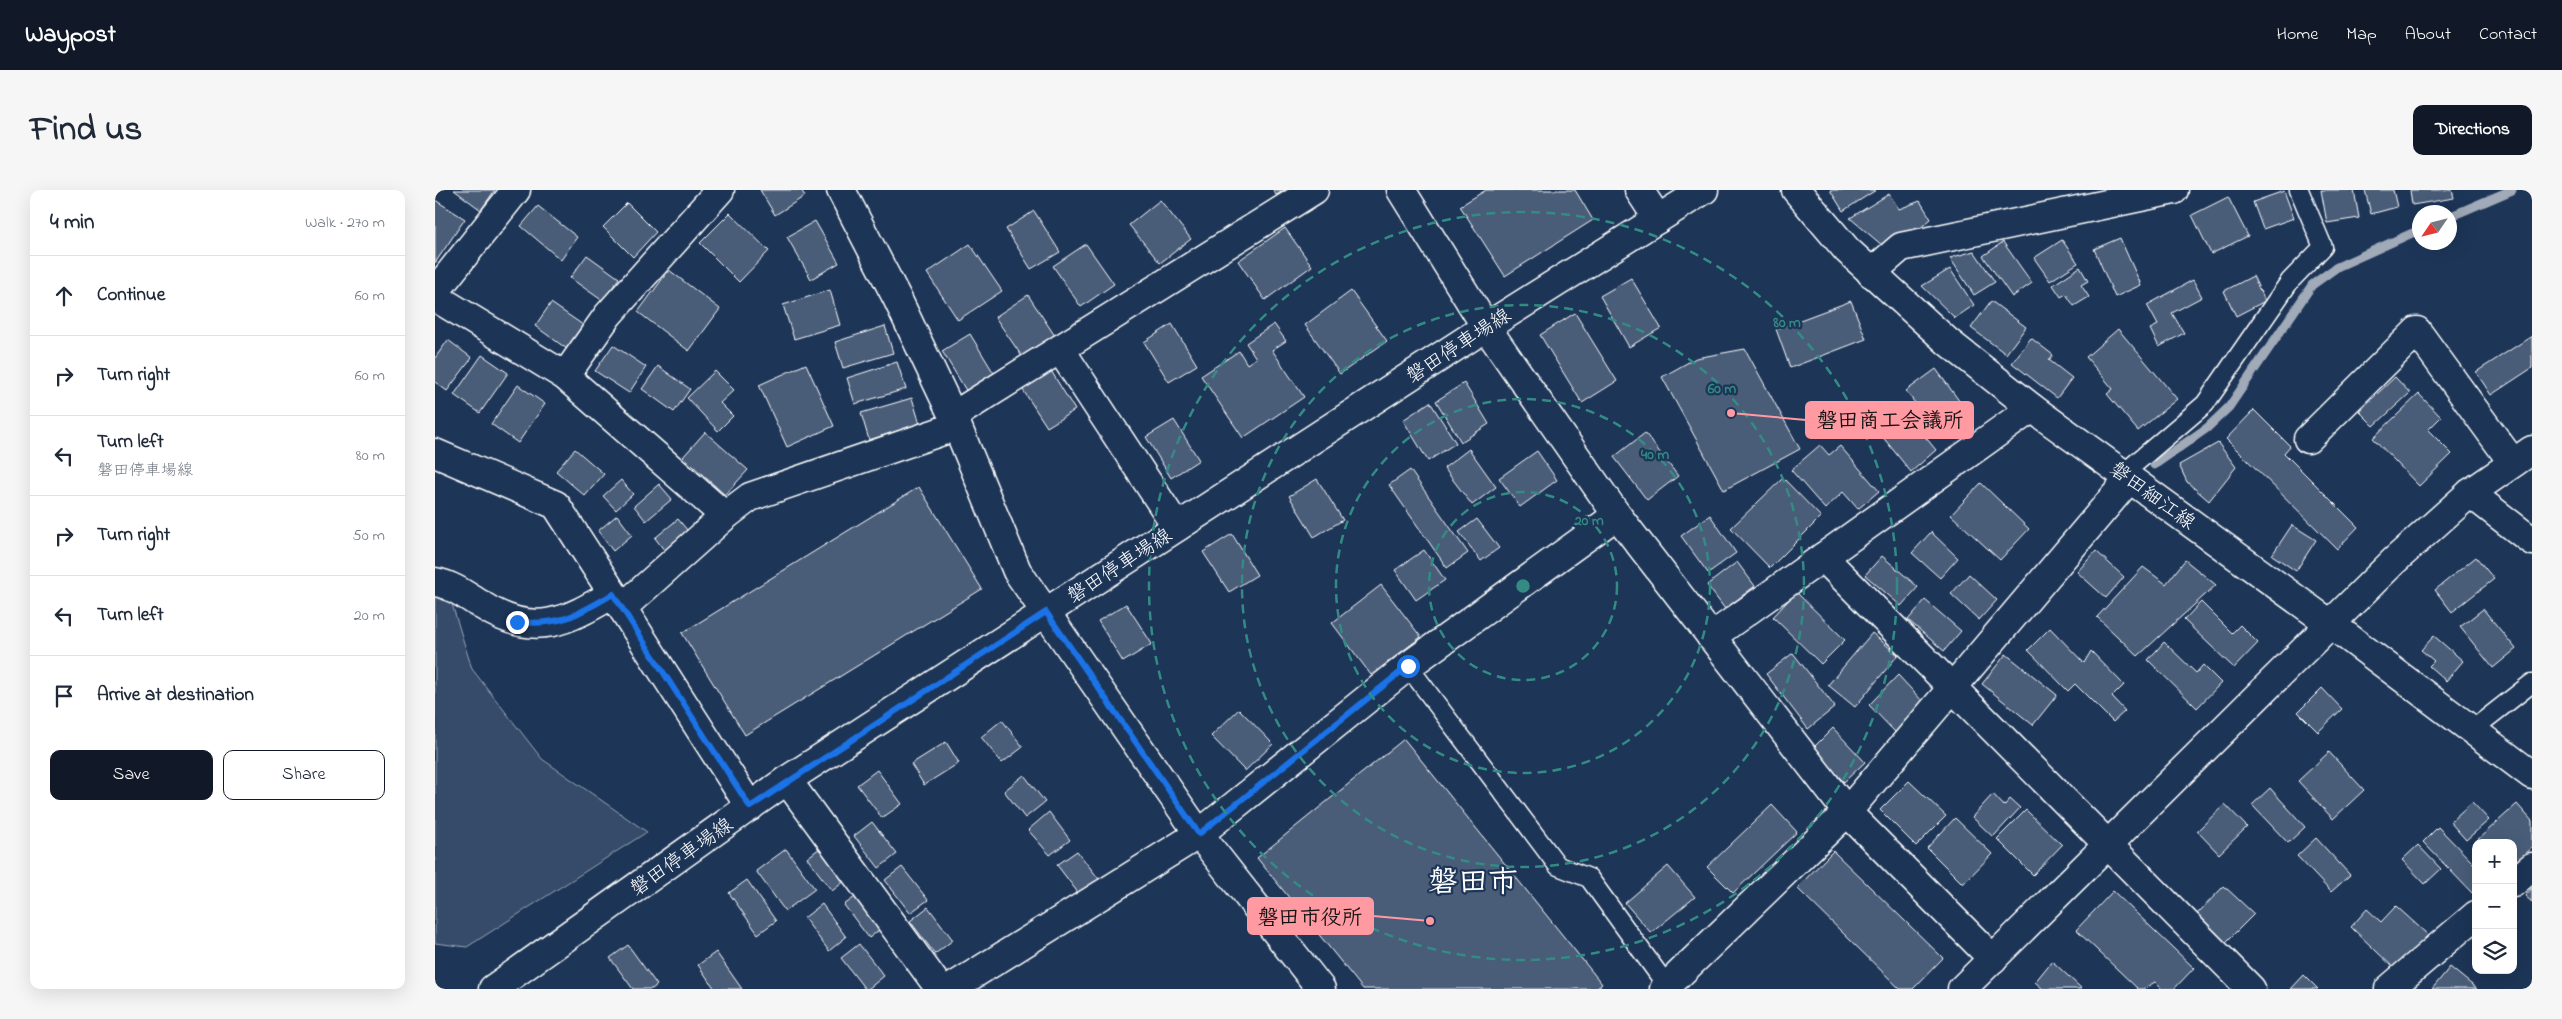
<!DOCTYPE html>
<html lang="en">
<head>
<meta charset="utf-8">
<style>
  body { margin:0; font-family:"Indie Flower","Klee One",sans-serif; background:#f6f6f7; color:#1f2937 }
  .controls { position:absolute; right:15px; bottom:15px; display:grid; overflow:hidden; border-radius:10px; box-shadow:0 5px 20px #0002 }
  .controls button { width:45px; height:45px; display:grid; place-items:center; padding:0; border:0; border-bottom:1px solid #e0e1e3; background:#fff; color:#1f2937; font:25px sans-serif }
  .compass { position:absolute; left:1977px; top:15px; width:45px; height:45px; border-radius:50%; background:#fff; box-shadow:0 5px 20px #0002; rotate:235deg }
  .stop { position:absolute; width:15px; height:15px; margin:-11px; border:4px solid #1a73e8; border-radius:50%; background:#fff }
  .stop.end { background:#1a73e8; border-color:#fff; box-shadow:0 1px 5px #0008 }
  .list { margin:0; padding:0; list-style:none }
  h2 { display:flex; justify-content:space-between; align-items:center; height:65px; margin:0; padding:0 20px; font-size:21px }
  h2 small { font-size:16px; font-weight:400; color:#747a83 }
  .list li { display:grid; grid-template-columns:32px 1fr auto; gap:15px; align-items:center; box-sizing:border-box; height:80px; padding:0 20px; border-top:1px solid #e0e1e3 }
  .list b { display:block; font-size:19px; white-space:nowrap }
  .list p { margin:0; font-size:16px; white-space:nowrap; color:#747a83 }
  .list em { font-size:16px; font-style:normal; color:#747a83 }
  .actions { display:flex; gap:10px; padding:15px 20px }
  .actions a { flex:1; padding:11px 0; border:1px solid #111827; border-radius:10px; text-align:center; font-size:18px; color:#111827 }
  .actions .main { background:#111827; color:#fff }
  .icon { flex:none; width:28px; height:28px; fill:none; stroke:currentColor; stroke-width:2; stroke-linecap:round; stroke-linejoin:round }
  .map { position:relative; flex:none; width:2097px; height:799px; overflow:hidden; border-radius:10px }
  header { display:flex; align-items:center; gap:30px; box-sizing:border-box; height:70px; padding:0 25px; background:#111827; color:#fff }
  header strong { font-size:24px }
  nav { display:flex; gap:28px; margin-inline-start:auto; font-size:18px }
  .intro { display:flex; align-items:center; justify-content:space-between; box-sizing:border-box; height:120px; padding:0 30px }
  h1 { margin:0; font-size:35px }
  .button { padding:12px 22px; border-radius:10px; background:#111827; color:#fff; font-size:18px; font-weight:700 }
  main { display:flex; gap:30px; padding:0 30px }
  aside { flex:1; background:#fff; border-radius:10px; box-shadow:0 5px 20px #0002 }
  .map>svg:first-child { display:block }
</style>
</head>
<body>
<header>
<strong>Waypost</strong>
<nav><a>Home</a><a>Map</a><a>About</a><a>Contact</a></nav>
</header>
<div class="intro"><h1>Find us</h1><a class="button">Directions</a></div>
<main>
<aside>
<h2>4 min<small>Walk · 270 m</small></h2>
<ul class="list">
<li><svg class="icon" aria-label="ahead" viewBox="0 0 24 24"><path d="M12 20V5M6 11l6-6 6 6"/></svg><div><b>Continue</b></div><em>60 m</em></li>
<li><svg class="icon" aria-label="right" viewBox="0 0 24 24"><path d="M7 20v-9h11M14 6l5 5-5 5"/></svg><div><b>Turn right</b></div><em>60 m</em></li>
<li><svg class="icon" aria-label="left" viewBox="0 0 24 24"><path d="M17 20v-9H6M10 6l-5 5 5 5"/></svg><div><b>Turn left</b><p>磐田停車場線</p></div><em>80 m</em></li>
<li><svg class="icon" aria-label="right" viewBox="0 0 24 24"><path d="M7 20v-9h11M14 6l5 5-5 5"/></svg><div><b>Turn right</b></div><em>50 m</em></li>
<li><svg class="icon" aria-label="left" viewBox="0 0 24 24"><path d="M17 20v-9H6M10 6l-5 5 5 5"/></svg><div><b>Turn left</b></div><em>20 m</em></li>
<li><svg class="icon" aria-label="arrive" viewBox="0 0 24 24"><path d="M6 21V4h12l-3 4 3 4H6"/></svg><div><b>Arrive at destination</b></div></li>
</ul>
<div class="actions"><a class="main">Save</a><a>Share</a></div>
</aside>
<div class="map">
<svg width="2097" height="799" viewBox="0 0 2097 799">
  <rect width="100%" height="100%" fill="#1d3557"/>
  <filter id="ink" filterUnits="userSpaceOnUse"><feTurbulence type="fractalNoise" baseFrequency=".02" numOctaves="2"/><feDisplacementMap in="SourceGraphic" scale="10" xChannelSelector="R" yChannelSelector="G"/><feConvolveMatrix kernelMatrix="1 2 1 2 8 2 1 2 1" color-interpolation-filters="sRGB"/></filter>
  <g filter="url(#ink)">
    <path fill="#364b69" stroke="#9aa5b4" d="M0,399L17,414L37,479L107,569L212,642L32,757L0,753Z"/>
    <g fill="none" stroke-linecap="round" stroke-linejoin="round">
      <g stroke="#a0aab8" stroke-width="9">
        <path d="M2014,27L2077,0"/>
        <path d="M1719,275L1772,238L1794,217L1877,95L1902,77L1984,40"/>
      </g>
    </g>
    <g fill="#4a5d79" stroke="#fff">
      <path d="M19,0H60L46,20Z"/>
      <path d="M325,0H366L370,6L340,25Z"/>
      <path d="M838,0H850L841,5Z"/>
      <path d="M1051,0H1140L1158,30L1070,86L1025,16Z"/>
      <path d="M1395,0H1441L1408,21Z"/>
      <path d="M1886,0H1919L1924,28L1892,33Z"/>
      <path d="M1930,0H1958L1962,17L1936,24Z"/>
      <path d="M1975,0H2017L2019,8L1977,15Z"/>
      <path d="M1849,1L1859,28L1828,39L1818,12Z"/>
      <path d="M1454,4L1464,19L1485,11L1496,29L1477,45L1448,56L1415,28Z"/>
      <path d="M1793,7L1813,46L1776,64L1757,25Z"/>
      <path d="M0,10L30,29L0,73Z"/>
      <path d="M725,10L756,49L725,73L694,35Z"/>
      <path d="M192,13L221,42L198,67L168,37Z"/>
      <path d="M103,16L142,47L126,70L86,36Z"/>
      <path d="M599,21L625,62L596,79L571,39Z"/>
      <path d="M295,23L334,61L304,92L265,53Z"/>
      <path d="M380,31L404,73L376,89L352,47Z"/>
      <path d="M850,38L877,76L830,110L803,71Z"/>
      <path d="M1685,48L1706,95L1680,107L1659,59Z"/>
      <path d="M1627,50L1643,73L1615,91L1599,68Z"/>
      <path d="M1568,52L1597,93L1577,107L1548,66Z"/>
      <path d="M535,54L567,101L523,130L492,83Z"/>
      <path d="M651,54L679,94L646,117L618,76Z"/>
      <path d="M1539,61L1560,92L1539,105L1515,68Z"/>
      <path d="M152,65L184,88L168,111L135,88Z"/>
      <path d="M1645,77L1653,91L1646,95L1654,107L1639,116L1631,104L1626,107L1618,95Z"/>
      <path d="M1515,79L1539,115L1520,128L1487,96Z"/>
      <path d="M234,80L285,119L254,161L203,122Z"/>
      <path d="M1818,86L1830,111L1801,126L1789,101Z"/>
      <path d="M1196,88L1226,138L1194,157L1165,106Z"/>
      <path d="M1758,90L1767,107L1737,123L1749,143L1724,157L1715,139L1723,135L1712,115Z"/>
      <path d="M395,100L405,135L359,149L348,115Z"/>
      <path d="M916,101L952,151L905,184L870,135Z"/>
      <path d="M593,105L620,146L588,168L560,127Z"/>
      <path d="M1416,111L1431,149L1355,178L1341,139Z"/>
      <path d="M1556,111L1591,137L1571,164L1536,138Z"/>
      <path d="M116,113L148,135L132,159L100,136Z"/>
      <path d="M1140,123L1182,191L1147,213L1105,145Z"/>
      <path d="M737,134L762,175L734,192L709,152Z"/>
      <path d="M839,134L851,151L837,160L869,207L808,248L766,186L804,161L812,174L821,168L811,153Z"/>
      <path d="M450,136L458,163L408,178L400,152Z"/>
      <path d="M1683,139L1742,209L1703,241L1672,204L1678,199L1651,167Z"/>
      <path d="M535,144L560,185L532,202L507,161Z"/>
      <path d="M2097,146V178L2056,205L2041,182Z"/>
      <path d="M1596,148L1618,165L1614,170L1637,188L1622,208L1577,173Z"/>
      <path d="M13,150L37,168L12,201L0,192V168Z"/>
      <path d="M178,155L211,177L194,203L160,181Z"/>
      <path d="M1310,159L1365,259L1289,300L1227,187L1261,168Z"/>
      <path d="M47,165L73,183L45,223L19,205Z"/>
      <path d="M462,172L471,199L420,214L412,188Z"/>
      <path d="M371,174L399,236L352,257L324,195Z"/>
      <path d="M223,176L255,199L239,222L207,199Z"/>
      <path d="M615,179L640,220L612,237L586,197Z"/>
      <path d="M1501,179L1525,212L1495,233L1471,201Z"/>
      <path d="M280,181L299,200L285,213L298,226L283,241L252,208Z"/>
      <path d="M1960,187L1975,203L1939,236L1924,221Z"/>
      <path d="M1029,193L1054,234L1026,252L1001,211Z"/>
      <path d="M83,195L110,214L83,253L56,234Z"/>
      <path d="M1984,204L2006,227L1993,240L2017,264L1984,296L1938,248Z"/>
      <path d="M477,208L485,234L434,250L426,223Z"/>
      <path d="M995,212L1021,253L993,271L968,230Z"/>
      <path d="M1463,214L1501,260L1476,282L1438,235Z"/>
      <path d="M1819,220L1855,256L1849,263L1923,337L1902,359L1791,249Z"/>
      <path d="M739,230L764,270L736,288L711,247Z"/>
      <path d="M270,242L313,280L290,305L248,267Z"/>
      <path d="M1210,243L1243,286L1212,310L1179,267Z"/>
      <path d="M1783,253L1801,277L1774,311L1752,292L1744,275Z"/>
      <path d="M1385,255L1394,265L1405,256L1444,301L1423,319L1408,302L1390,319L1356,280Z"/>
      <path d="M140,259L169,284L150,306L121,281Z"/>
      <path d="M1034,259L1061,297L1037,315L1009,278Z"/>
      <path d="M1102,261L1122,290L1085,317L1064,288Z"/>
      <path d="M975,280L1033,363L1012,378L954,295Z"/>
      <path d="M1348,288L1386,327L1335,378L1296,338Z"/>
      <path d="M882,289L908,330L879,347L854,306Z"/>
      <path d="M186,290L198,304L181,320L168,306Z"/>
      <path d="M1546,293L1594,339L1565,370L1516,325Z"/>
      <path d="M224,294L237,309L211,331L199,316Z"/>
      <path d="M484,297L547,399L310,545L247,443Z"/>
      <path d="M182,325L197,345L178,361L163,341Z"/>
      <path d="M1275,325L1301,363L1273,383L1246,346Z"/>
      <path d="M243,329L257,346L233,365L220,348Z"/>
      <path d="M1042,329L1064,358L1046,371L1024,342Z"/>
      <path d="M1857,335L1881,350L1861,381L1837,365Z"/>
      <path d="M1496,342L1523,368L1505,388L1477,363Z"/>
      <path d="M797,344L822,385L794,402L768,362Z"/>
      <path d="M989,360L1010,390L981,410L960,380Z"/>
      <path d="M1661,361L1689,387L1671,408L1642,382Z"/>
      <path d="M1447,366L1483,397L1466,416L1430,385Z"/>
      <path d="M2041,367L2059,389L2017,422L2000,400Z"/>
      <path d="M1750,370L1781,395L1703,466L1662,427L1708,377L1731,394Z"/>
      <path d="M1302,372L1320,396L1290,419L1272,395Z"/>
      <path d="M1534,384L1562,410L1544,430L1516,404Z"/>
      <path d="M946,395L986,447L936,485L897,433Z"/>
      <path d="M1361,402L1410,450L1386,474L1338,427Z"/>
      <path d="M1490,410L1526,441L1509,461L1473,430Z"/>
      <path d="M1766,412L1797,443L1805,435L1823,453L1799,478L1749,430Z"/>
      <path d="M691,414L717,454L688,472L663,431Z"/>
      <path d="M2048,419L2081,459L2058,478L2025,437Z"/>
      <path d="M1615,438L1649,473L1656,461L1689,495L1677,507L1690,521L1678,532L1640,494L1633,501L1593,460Z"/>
      <path d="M1437,443L1463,465L1420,517L1393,495Z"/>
      <path d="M1999,446L2028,471L2011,491L1994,476L1999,471L1986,460Z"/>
      <path d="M1729,452L1761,483L1768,475L1786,493L1762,518L1713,470Z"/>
      <path d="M1358,463L1400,517L1373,539L1331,484Z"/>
      <path d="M1571,464L1622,505L1598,535L1547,494Z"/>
      <path d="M1463,485L1489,513L1460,542L1434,515Z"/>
      <path d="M1887,498L1907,519L1883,542L1863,522Z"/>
      <path d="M804,519L838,554L810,581L776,546Z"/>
      <path d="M567,530L588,557L567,573L546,547Z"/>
      <path d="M1398,538L1430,572L1409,592L1377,559Z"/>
      <path d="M969,549L1167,794L1161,799H928L822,668Z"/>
      <path d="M511,552L524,573L489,595L476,574Z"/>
      <path d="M1894,562L1929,600L1898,629L1863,591Z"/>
      <path d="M442,580L467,614L447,628L422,595Z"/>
      <path d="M589,585L610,612L590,628L569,601Z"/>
      <path d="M1474,591L1511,626L1481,656L1445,620Z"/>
      <path d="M1835,598L1870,637L1853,653L1817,615Z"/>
      <path d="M1558,604L1569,616L1575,609L1585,618L1558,647L1537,627Z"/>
      <path d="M2037,612L2054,630L2031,650L2015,632Z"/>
      <path d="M1790,614L1812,637L1784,664L1762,641Z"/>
      <path d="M2082,614L2097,631V657L2078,674V653H2043L2041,651Z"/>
      <path d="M1337,615L1362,642L1298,703L1272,677Z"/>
      <path d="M1591,620L1627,655L1598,685L1562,649Z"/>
      <path d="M614,622L635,650L615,665L593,640Z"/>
      <path d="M1520,628L1557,664L1528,694L1492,658Z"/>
      <path d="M437,632L462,664L444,678L419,646Z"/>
      <path d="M2003,637L2041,676V700L2037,703L1988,652Z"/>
      <path d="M1881,648L1915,685L1896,702L1862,666Z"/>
      <path d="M390,654L415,687L397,701L372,668Z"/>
      <path d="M1983,655L2006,679L1990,694L1967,670Z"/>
      <path d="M351,659L380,699L350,721L321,681Z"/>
      <path d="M642,661L667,693L647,708L622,675Z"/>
      <path d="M1398,661L1508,768L1478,799H1465L1362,698Z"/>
      <path d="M1233,676L1260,707L1216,743L1190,713Z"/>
      <path d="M467,677L493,710L475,723L450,690Z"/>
      <path d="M312,690L341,731L323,744L294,703Z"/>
      <path d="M1789,696L1819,724L1790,753L1761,725Z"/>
      <path d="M2097,698V712L2090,706Z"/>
      <path d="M1678,701L1759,778L1739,799H1727L1720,792L1708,799H1703L1641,740Z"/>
      <path d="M427,702L452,734L434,748L409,715Z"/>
      <path d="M387,714L411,747L394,761L369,728Z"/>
      <path d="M1961,716L1993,745L1961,780L1916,737L1932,719L1946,732Z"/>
      <path d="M493,717L518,750L500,764L475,731Z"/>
      <path d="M424,754L449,786L433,799H430L406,768Z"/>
      <path d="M193,755L222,795L217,799H198L175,768Z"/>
      <path d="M281,762L307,799H280L263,775Z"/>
      <path d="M1617,771L1647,799H1608L1600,792Z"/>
      <path d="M2015,777L2042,799H1997Z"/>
      <path d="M1869,785L1883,799H1856Z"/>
    </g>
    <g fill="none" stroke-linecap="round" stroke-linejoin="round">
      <g stroke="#fff" stroke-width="21">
        <g id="service">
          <path d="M1689,283L1770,214L1855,91L1888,57L1864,0"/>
          <path d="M973,476L1123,676L1154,688L1232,796"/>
          <path d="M2037,540L2097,493"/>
        </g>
      </g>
      <g stroke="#fff" stroke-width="31">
        <g id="minor">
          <path d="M1204,0L1223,29"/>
          <path d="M1436,83L1466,57L1739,0"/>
          <path d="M0,102L81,0"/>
          <path d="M0,107L130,186L290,326"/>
          <path d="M625,159L742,337"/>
          <path d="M130,186L173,125L285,0"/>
          <path d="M518,226L879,0"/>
          <path d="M1873,249L1982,141L2078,273"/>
          <path d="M0,263L121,315L315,617"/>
          <path d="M2035,303L2097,351"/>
          <path d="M1388,367L1816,799"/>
          <path d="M0,392C18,395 33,407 48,416C100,449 131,431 178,404"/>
          <path d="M187,418L290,326L315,307L522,236"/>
          <path d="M1276,447L1597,218"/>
          <path d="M352,590L505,799"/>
          <path d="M2078,693L2097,677"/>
          <path d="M515,799L764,644L973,476L1182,325"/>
          <path d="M1229,799L1412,622L1695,288"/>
          <path d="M1954,799L2041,725"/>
        </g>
      </g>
      <g stroke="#fff" stroke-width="31">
        <g id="tertiary">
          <path d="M406,0L462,108L518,226L582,381L764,644L886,799"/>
          <path d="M966,0L1051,137L1182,325L1412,622L1558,769"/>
          <path d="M1527,799L1959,371L2035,303L2097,260"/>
        </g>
      </g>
      <g stroke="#fff" stroke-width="31">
        <path id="secondary" d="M1361,0L1412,60L1513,152L1597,218L1897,435L2097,585"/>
      </g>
      <g stroke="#fff" stroke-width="31">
        <path id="primary" d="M58,799L352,590L1051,137L1269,0"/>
      </g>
      <use href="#service" stroke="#1d3557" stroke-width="18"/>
      <use href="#minor" stroke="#1d3557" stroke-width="28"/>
      <use href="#tertiary" stroke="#1d3557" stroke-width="28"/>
      <use href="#secondary" stroke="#1d3557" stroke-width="28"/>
      <use href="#primary" stroke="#1d3557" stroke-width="28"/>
    </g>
  </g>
  <g fill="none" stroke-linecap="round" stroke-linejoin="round" filter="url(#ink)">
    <path stroke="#1a73e8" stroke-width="6" d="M82,432C126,436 142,425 178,404L315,617L611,422L764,644L973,476"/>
  </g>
  <g fill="none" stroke="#338b84" stroke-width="2.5" stroke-dasharray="9 6">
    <circle cx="1088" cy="396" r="94"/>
    <circle cx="1088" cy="396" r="187"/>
    <circle cx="1088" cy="396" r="281"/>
    <circle cx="1088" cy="396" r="374"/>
  </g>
  <g text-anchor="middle" stroke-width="4.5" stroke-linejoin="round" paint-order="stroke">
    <g font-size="20" fill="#fff" stroke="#1d3557">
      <text transform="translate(1023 155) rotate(-33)" y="7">磐田停車場線</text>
      <text transform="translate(1718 305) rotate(36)" y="7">磐田細江線</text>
      <text transform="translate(684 375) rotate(-33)" y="7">磐田停車場線</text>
      <text transform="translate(246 666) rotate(-35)" y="7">磐田停車場線</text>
    </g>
    <g font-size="30" font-weight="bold" fill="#fff" stroke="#1d3557">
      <text x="1038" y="701">磐田市</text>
    </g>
  </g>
  <circle cx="1088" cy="396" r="8" fill="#338b84" stroke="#1d3557" stroke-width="2.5"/>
  <g font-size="15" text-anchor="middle" font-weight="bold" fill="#338b84" stroke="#1d3557" stroke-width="4.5" stroke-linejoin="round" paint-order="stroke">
    <text x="1352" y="137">80 m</text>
    <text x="1287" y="203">60 m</text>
    <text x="1220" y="269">40 m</text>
    <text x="1154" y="335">20 m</text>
  </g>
  <path fill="none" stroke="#ff9aa2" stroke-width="2" d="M1296 223L1371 230M995 731L938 726"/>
  <g fill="#ff9aa2" stroke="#1d3557" stroke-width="2">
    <circle cx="1296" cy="223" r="5"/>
    <circle cx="995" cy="731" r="5"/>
  </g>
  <g fill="#ff9aa2" stroke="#ff9aa2" stroke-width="2">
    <rect x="1371" y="212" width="167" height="36" rx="5"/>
    <rect x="813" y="708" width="125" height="36" rx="5"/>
  </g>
  <g font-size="21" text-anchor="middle" font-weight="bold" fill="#111">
    <text x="1455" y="237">磐田商工会議所</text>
    <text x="875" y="734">磐田市役所</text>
  </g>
</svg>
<div class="controls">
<button>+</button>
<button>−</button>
<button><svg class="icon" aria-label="layers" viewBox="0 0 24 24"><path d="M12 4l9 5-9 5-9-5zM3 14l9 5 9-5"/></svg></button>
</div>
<svg class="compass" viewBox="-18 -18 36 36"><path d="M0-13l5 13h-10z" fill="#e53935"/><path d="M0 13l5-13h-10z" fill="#747a83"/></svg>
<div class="stop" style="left:973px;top:476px"></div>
<div class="stop end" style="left:82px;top:432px"></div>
</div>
</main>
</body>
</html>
